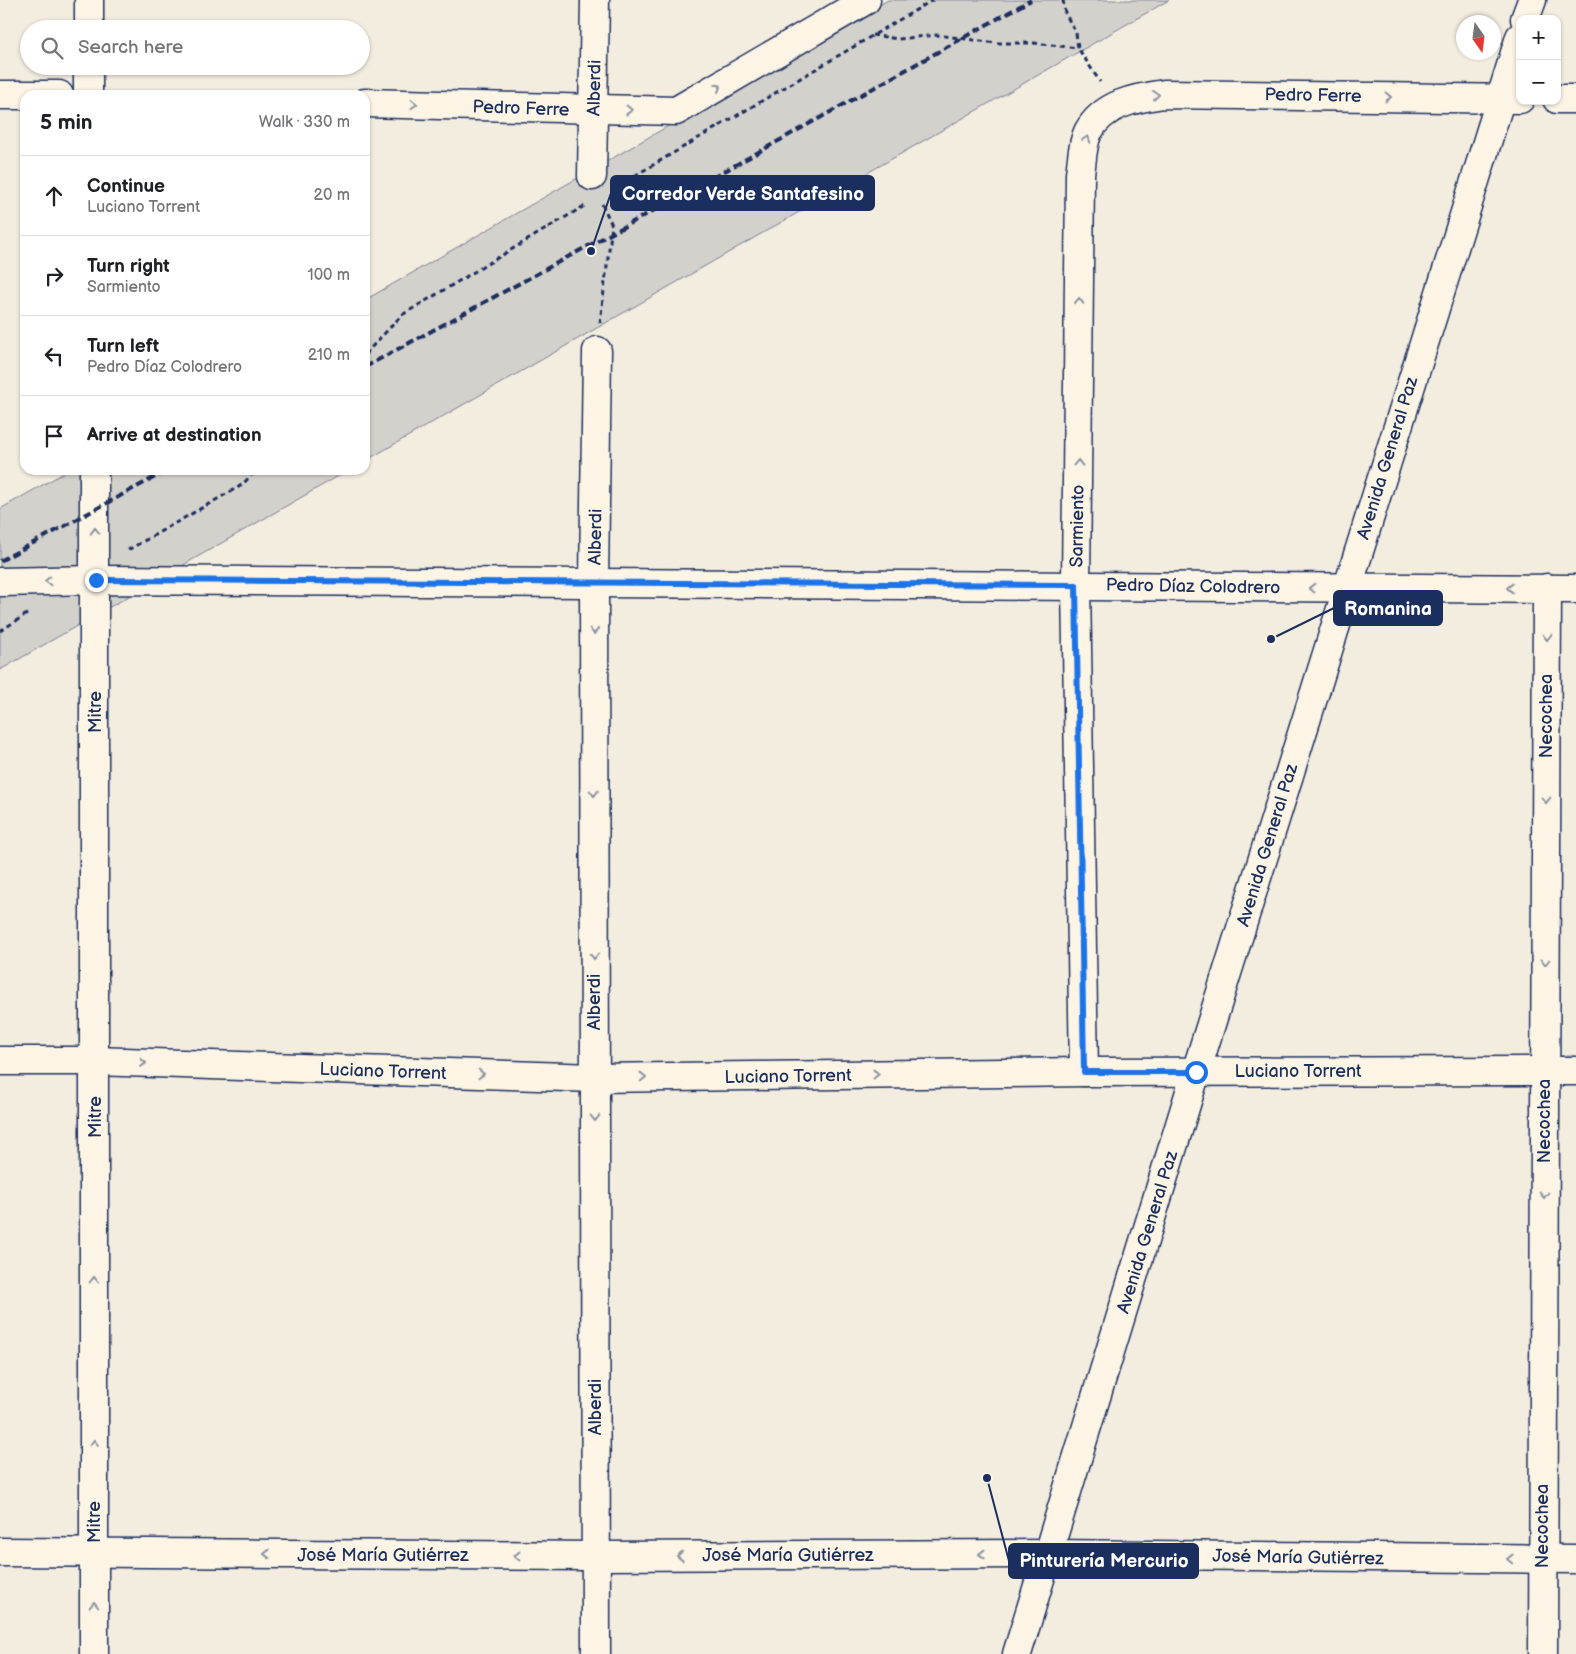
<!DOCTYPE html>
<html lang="en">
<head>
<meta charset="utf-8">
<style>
  body { margin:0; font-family:"Balsamiq Sans",sans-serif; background:#f6f6f6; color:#202124 }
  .controls { position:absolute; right:15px; top:15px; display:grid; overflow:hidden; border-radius:10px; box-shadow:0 1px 4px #0004 }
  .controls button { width:45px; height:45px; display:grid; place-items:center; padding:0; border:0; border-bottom:1px solid #e0e0e0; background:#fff; color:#202124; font:25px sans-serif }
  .compass { position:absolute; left:1456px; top:15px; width:45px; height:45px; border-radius:50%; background:#fff; box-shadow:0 1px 4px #0004; rotate:166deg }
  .stop { position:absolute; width:15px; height:15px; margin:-11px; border:4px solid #1a73e8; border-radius:50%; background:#fff }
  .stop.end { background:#1a73e8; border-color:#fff; box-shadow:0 1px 5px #0008 }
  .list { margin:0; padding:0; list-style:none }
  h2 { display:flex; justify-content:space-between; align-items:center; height:65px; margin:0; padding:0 20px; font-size:21px }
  h2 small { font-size:16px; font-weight:400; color:#757577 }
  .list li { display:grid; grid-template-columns:32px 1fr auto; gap:15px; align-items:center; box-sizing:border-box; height:80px; padding:0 20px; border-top:1px solid #e0e0e0 }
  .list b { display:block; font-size:19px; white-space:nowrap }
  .list p { margin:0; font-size:16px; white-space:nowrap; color:#757577 }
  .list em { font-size:16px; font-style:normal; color:#757577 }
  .icon { flex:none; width:28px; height:28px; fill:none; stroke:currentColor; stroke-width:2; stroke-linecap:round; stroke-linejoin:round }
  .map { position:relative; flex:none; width:1576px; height:1654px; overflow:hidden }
  .search { position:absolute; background:#fff; box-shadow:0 1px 4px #0004; left:20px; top:20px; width:350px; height:55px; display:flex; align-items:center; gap:12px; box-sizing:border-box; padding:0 18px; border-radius:28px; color:#757577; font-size:19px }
  .panel { position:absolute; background:#fff; box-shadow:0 1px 4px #0004; left:20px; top:90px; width:350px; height:385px; border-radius:15px }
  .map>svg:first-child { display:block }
</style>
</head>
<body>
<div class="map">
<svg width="1576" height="1654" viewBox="0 0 1576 1654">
  <rect width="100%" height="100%" fill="#f3ede0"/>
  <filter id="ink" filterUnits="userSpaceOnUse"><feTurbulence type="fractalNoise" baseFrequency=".02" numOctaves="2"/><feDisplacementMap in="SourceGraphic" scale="10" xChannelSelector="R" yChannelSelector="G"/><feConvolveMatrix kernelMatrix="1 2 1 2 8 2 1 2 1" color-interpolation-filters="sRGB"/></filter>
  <g filter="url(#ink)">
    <g fill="#d3d1cc" stroke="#778095">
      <path d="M888,0H1169L365,461V300Z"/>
      <path d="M69,470H349L0,670V509Z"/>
    </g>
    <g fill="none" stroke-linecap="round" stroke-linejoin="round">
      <g stroke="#1b2f5e" stroke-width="31">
        <g id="minor">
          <path d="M89,29V0"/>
          <path d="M0,95H59"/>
          <path d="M88,95V66"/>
          <path d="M1557,99H1576"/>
          <path d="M365,103L676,111L866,0"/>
          <path d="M592,176L595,0"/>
          <path d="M94,470V1654"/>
          <path d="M0,582L95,580L1576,589"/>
          <path d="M0,1061H95L594,1078L1084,1072L1576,1071"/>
          <path d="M1084,1072L1076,585L1080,174C1082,161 1082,144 1088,132C1103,104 1135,98 1164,94L1520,99"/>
          <path d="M0,1552L595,1556L1049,1554L1576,1559"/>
          <path d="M596,1654L594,582L597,351"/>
          <path d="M1543,1654L1547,588"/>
        </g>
      </g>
      <g stroke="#1b2f5e" stroke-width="31">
        <g id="major">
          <path d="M1525,19L1532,0"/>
          <path d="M1017,1654L1196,1072L1520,37"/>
        </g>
      </g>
      <g stroke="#1b2f5e" stroke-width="3" stroke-dasharray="5 4" stroke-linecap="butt">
        <path d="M1063,0L1065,13L1076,33L1078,48L1100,82"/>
        <path d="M872,35L898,39L937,35L996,43H1034L1078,48"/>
        <path d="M619,185L933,0"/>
        <path d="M600,323L612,225L602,204"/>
        <path d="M365,354L402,315L586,205"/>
        <path d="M128,550L242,485L256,470"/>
        <path d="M0,631L30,612"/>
      </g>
      <use href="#minor" stroke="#fcf5e5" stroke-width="28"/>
      <use href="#major" stroke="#fcf5e5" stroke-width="28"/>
      <g stroke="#1b2f5e" stroke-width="4" stroke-dasharray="8 4" stroke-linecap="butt">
        <path d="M365,367L662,206L1031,0"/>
        <path d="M0,561L168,470"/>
      </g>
    </g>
    <defs><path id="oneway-chevron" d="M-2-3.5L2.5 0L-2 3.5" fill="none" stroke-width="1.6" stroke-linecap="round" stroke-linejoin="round" transform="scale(1.25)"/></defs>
    <g stroke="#8c92a2">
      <use href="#oneway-chevron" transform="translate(718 87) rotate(-30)"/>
      <use href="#oneway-chevron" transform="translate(1156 95) rotate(-7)"/>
      <use href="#oneway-chevron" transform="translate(1388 97) rotate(1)"/>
      <use href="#oneway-chevron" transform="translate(414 104) rotate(2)"/>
      <use href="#oneway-chevron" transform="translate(629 110) rotate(1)"/>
      <use href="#oneway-chevron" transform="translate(1087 139) rotate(-72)"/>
      <use href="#oneway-chevron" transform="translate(1079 301) rotate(-89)"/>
      <use href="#oneway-chevron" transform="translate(1078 463) rotate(-89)"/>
      <use href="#oneway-chevron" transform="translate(95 531) rotate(-91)"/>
      <use href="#oneway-chevron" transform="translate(48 581) rotate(178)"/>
      <use href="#oneway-chevron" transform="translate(1312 588) rotate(-179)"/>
      <use href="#oneway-chevron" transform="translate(1510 588) rotate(-180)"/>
      <use href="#oneway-chevron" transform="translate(594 631) rotate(90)"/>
      <use href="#oneway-chevron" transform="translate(1547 637) rotate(90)"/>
      <use href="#oneway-chevron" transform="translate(594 793) rotate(90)"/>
      <use href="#oneway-chevron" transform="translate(1546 800) rotate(90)"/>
      <use href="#oneway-chevron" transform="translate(594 956) rotate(90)"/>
      <use href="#oneway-chevron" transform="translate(1545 962) rotate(90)"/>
      <use href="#oneway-chevron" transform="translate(143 1063) rotate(2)"/>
      <use href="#oneway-chevron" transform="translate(481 1074) rotate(2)"/>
      <use href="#oneway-chevron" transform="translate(876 1074) rotate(-1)"/>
      <use href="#oneway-chevron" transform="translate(643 1077) rotate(-1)"/>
      <use href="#oneway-chevron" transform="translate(595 1118) rotate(90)"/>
      <use href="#oneway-chevron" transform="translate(1544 1195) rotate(90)"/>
      <use href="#oneway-chevron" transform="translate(94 1280) rotate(-90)"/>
      <use href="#oneway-chevron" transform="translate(94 1443) rotate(-90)"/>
      <use href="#oneway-chevron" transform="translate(267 1554) rotate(-180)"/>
      <use href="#oneway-chevron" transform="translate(982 1554) rotate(180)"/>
      <use href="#oneway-chevron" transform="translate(517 1556) rotate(-180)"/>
      <use href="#oneway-chevron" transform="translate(680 1556) rotate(180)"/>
      <use href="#oneway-chevron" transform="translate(1510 1559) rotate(-179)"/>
      <use href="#oneway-chevron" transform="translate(94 1605) rotate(-90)"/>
    </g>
  </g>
  <g fill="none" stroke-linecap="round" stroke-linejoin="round" filter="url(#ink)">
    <path stroke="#1a73e8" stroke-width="6" d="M96,580L1076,585L1084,1072H1196"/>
  </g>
  <g text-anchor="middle" stroke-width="4" stroke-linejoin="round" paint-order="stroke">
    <g font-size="18" fill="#1b2f5e" stroke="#fcf5e5">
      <text transform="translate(594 88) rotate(-89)" y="6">Alberdi</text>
      <text transform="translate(1313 95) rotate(1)" y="6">Pedro Ferre</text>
      <text transform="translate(521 108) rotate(2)" y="6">Pedro Ferre</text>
      <text transform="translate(1387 458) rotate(-73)" y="6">Avenida General Paz</text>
      <text transform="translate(1077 526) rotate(-89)" y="6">Sarmiento</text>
      <text transform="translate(595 537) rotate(-89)" y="6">Alberdi</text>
      <text transform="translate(1193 586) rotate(1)" y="6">Pedro Díaz Colodrero</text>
      <text transform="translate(95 712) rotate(-90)" y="6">Mitre</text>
      <text transform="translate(1546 716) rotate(-90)" y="6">Necochea</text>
      <text transform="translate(1267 845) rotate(-73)" y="6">Avenida General Paz</text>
      <text transform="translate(594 1002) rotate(-90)" y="6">Alberdi</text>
      <text transform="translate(383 1071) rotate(2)" y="6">Luciano Torrent</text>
      <text x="1298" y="1077">Luciano Torrent</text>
      <text transform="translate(788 1076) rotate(-1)" y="6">Luciano Torrent</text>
      <text transform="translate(95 1117) rotate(-90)" y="6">Mitre</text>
      <text transform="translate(1544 1121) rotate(-90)" y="6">Necochea</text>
      <text transform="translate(1147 1232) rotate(-73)" y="6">Avenida General Paz</text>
      <text transform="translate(595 1407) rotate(-90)" y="6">Alberdi</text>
      <text transform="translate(94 1522) rotate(-90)" y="6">Mitre</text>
      <text transform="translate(1542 1526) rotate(-90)" y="6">Necochea</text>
      <text x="383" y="1561">José María Gutiérrez</text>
      <text x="788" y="1561">José María Gutiérrez</text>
      <text transform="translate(1298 1557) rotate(1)" y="6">José María Gutiérrez</text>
    </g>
  </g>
  <path fill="none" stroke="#1b2f5e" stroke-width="2" d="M591 251L611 193M1271 639L1334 608M987 1478L1009 1561"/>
  <g fill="#1b2f5e" stroke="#fcf5e5" stroke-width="2">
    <circle cx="591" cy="251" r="5"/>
    <circle cx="1271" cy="639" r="5"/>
    <circle cx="987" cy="1478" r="5"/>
  </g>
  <g fill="#1b2f5e" stroke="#1b2f5e" stroke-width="2">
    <rect x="611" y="176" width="263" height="34" rx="5"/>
    <rect x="1334" y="591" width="108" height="34" rx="5"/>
    <rect x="1009" y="1544" width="189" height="34" rx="5"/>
  </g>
  <g font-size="19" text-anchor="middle" font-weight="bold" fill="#fff">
    <text x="743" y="200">Corredor Verde Santafesino</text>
    <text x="1388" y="615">Romanina</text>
    <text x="1104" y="1567">Pinturería Mercurio</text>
  </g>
</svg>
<div class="controls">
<button>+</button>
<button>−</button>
</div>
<svg class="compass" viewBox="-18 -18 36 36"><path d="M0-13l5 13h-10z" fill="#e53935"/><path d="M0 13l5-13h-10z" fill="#757577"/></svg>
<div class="stop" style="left:1196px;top:1072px"></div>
<div class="stop end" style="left:96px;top:580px"></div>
<div class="search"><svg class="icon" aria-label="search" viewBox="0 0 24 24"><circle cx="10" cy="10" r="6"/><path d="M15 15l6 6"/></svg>Search here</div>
<section class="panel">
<h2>5 min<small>Walk · 330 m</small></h2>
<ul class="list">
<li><svg class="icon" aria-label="ahead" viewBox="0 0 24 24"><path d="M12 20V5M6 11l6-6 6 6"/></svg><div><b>Continue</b><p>Luciano Torrent</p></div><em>20 m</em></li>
<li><svg class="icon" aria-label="right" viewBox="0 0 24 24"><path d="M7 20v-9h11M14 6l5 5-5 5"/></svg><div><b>Turn right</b><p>Sarmiento</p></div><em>100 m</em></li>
<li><svg class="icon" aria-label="left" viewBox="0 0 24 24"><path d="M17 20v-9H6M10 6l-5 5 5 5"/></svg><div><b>Turn left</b><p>Pedro Díaz Colodrero</p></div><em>210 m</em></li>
<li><svg class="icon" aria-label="arrive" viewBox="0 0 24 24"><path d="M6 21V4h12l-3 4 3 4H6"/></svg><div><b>Arrive at destination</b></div></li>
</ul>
</section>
</div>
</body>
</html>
